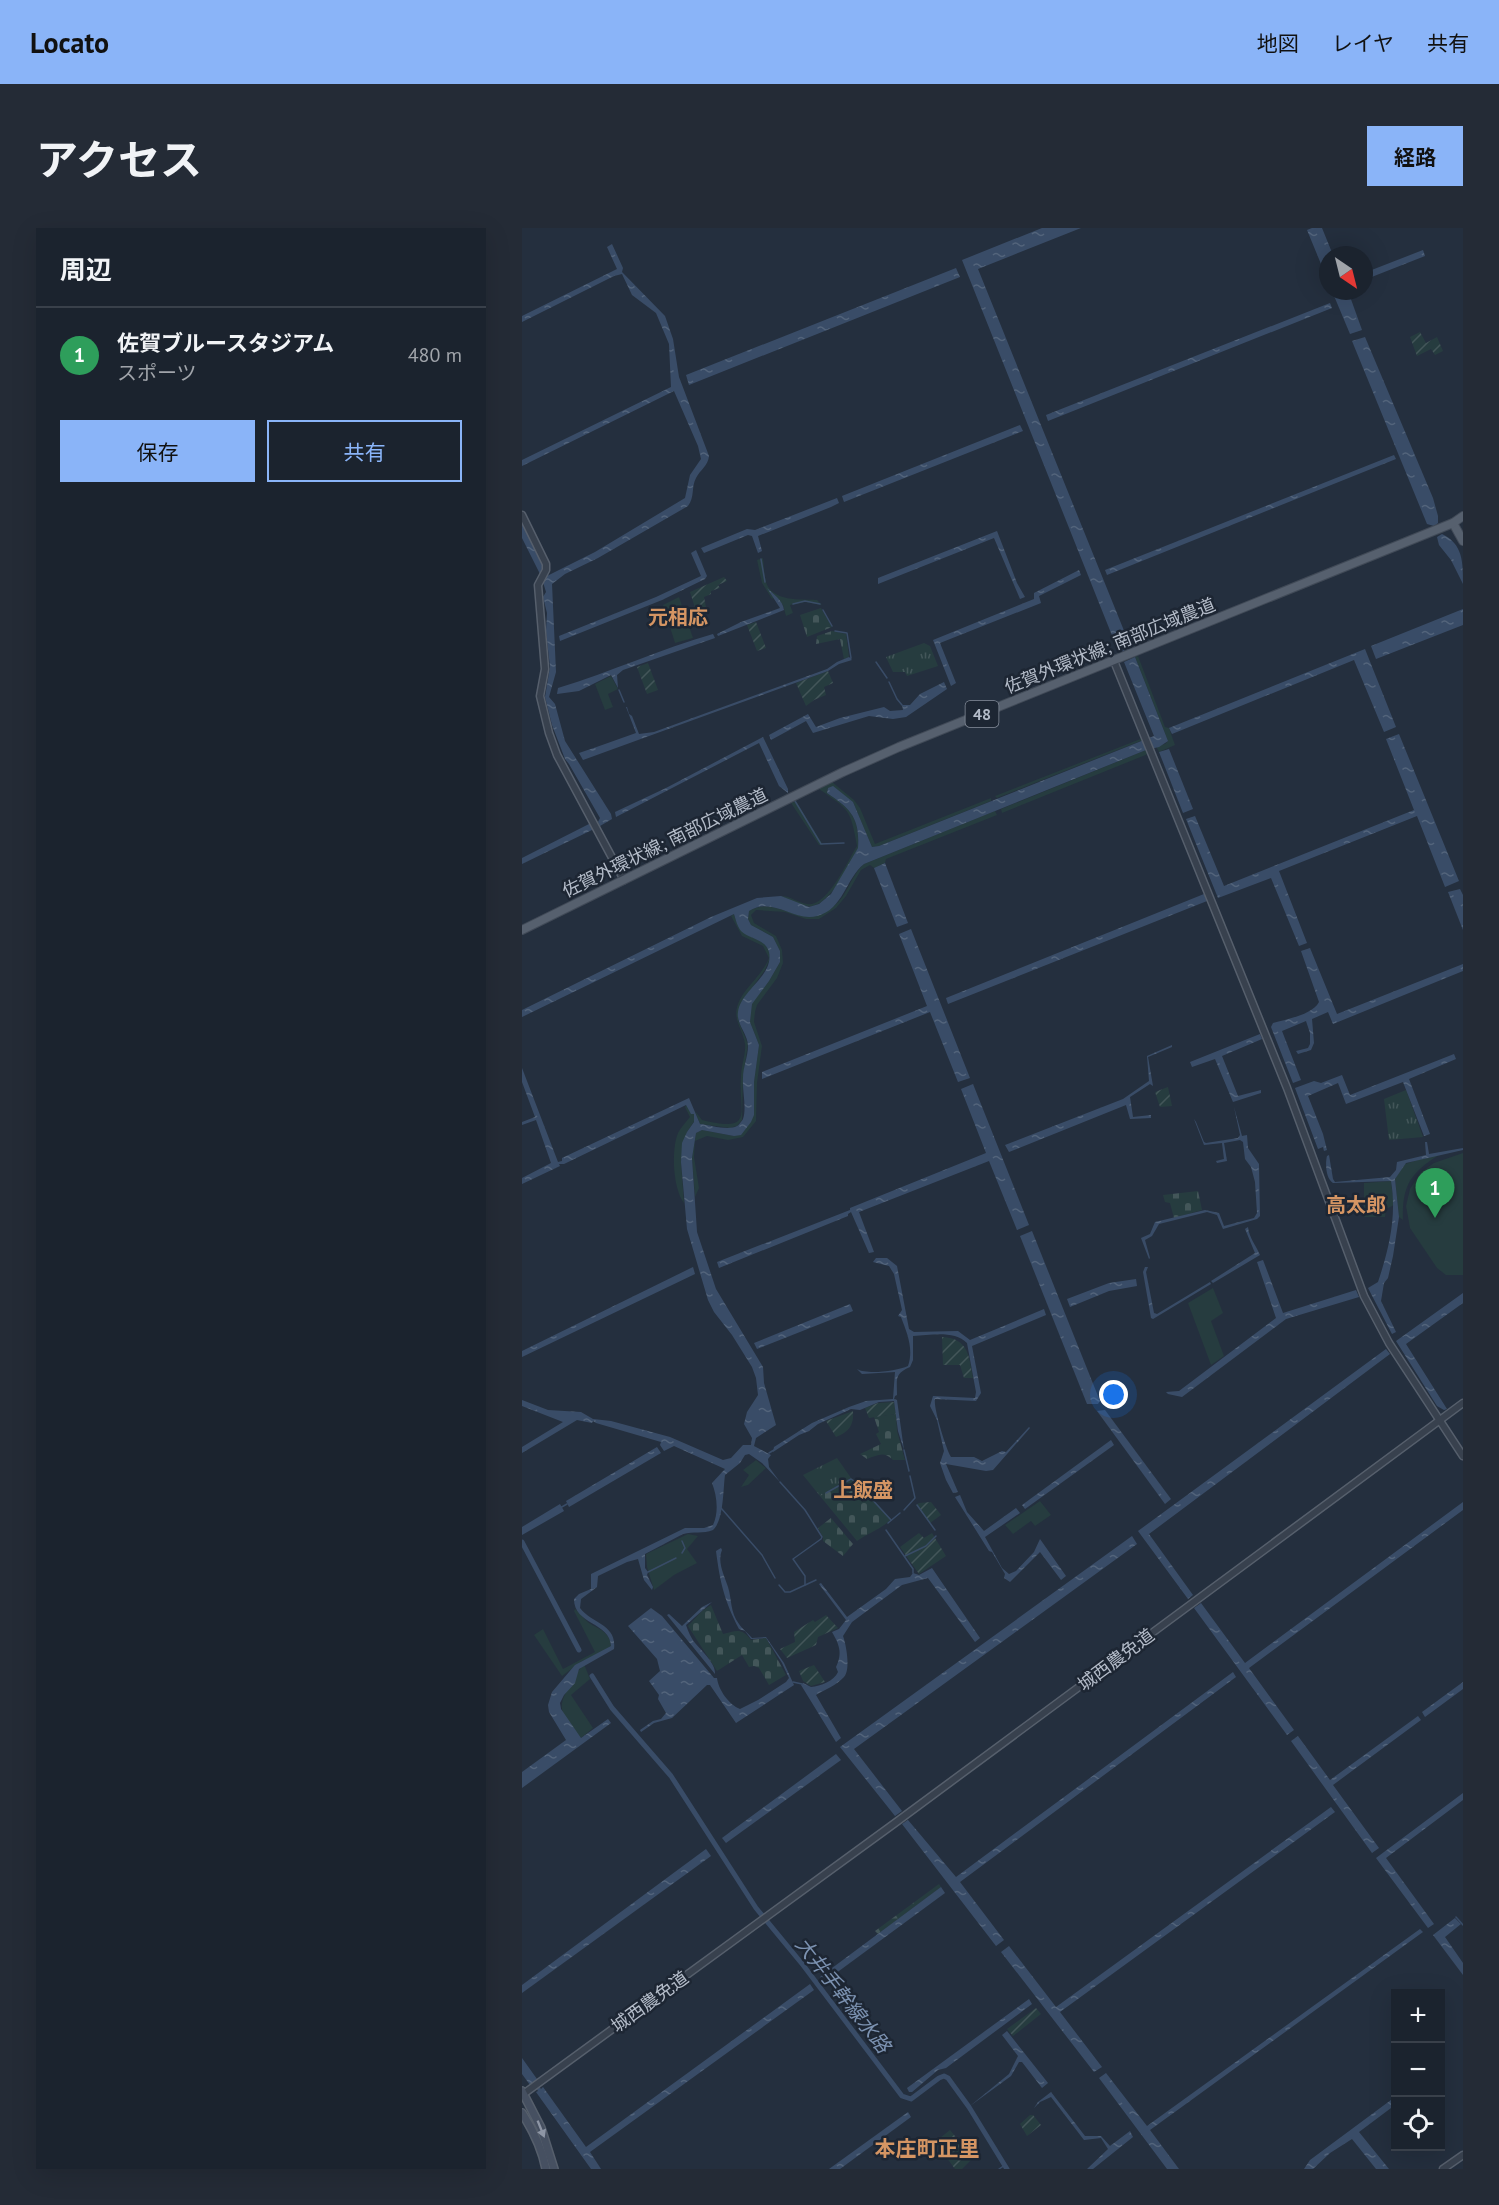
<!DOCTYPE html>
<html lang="ja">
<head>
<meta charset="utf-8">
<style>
  body { margin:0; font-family:"PT Sans","Noto Sans JP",sans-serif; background:#242b36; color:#f1f3f6 }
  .controls { position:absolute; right:18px; bottom:18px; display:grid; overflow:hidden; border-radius:0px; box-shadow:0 6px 24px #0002 }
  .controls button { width:54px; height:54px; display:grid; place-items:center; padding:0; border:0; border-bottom:2px solid #39404a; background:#1b232e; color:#f1f3f6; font:30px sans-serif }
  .compass { position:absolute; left:797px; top:18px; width:54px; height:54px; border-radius:50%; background:#1b232e; box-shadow:0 6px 24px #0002; rotate:145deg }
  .you { position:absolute; left:592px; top:1167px; width:21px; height:21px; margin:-15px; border:4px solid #fff; border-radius:50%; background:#1a73e8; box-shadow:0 0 0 9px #1a73e833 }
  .badge { display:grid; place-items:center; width:39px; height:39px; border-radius:50%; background:#8ab4f8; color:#fff; font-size:20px; font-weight:700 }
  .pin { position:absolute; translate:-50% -50px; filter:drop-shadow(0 2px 3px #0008) }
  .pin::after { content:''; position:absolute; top:32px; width:21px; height:18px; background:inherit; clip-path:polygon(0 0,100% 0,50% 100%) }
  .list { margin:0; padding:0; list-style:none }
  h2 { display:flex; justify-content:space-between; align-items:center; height:78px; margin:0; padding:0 24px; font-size:26px }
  h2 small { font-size:20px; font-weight:400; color:#a0a4aa }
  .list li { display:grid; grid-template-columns:39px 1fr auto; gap:18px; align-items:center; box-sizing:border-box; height:96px; padding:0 24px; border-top:2px solid #39404a }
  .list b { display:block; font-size:22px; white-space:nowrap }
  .list p { margin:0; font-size:20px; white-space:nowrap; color:#a0a4aa }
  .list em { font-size:20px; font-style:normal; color:#a0a4aa }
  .actions { display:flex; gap:12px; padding:18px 24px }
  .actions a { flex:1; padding:14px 0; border:2px solid #8ab4f8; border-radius:0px; text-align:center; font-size:21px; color:#8ab4f8 }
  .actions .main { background:#8ab4f8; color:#111 }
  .icon { flex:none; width:33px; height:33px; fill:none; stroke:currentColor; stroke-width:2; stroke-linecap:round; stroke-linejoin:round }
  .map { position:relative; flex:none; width:941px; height:1941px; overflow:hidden; border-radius:0px }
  header { display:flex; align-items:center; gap:36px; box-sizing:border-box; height:84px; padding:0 30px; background:#8ab4f8; color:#111 }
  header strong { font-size:28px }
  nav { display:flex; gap:33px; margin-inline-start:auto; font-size:21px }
  .intro { display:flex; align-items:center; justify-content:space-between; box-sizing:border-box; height:144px; padding:0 36px }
  h1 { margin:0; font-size:42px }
  .button { padding:15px 27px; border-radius:0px; background:#8ab4f8; color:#111; font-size:21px; font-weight:700 }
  main { display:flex; gap:36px; padding:0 36px }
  aside { flex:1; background:#1b232e; border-radius:0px; box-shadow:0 6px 24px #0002 }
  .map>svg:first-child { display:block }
</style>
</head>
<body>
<header>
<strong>Locato</strong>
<nav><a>地図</a><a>レイヤ</a><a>共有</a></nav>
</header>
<div class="intro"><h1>アクセス</h1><a class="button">経路</a></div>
<main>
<aside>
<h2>周辺<small></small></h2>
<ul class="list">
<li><span class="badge" style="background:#2e9e5b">1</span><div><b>佐賀ブルースタジアム</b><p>スポーツ</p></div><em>480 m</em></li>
</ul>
<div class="actions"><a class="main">保存</a><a>共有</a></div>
</aside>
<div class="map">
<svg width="941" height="1941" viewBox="0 0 941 1941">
  <defs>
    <pattern id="forest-firs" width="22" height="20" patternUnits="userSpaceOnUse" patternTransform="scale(1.5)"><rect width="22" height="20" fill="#263c3f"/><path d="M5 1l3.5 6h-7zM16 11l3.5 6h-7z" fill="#435659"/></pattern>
    <pattern id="cemetery-stones" width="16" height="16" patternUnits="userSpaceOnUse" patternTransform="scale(1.5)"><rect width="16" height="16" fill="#263c3f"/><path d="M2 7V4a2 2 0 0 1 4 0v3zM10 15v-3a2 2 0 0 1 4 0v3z" fill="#435659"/></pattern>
    <pattern id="park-tufts" width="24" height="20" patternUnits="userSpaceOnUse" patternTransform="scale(1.5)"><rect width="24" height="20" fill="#263c3f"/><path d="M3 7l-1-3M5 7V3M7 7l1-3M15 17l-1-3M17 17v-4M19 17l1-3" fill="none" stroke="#435659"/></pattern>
    <pattern id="garden-furrows" width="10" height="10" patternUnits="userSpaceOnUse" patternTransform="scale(1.5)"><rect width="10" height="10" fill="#263c3f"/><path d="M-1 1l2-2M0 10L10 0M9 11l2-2" fill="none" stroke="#435659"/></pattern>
    <pattern id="water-ripples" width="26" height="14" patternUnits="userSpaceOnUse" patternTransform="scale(1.5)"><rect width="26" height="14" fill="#394c67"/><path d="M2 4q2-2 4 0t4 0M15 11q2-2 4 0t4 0" fill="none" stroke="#53647b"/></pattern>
  </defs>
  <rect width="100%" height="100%" fill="#242f3e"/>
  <g fill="#263c3f">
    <path d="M241,330C242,338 242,347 244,354C250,374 279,371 295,372L300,377L283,374L268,377L271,385L264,388L261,377L246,361L252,369L250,371L240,355L235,332Z"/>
    <path d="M157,369L171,410L153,415L141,377Z"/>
    <path d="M616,428L643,499L647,500L653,517L637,524L634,518L643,516L646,513L613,429Z"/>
    <path d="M89,448L96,461L86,466L91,479L83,482L73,456Z"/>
    <path d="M621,510V512L475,570L473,568Z"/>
    <path d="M624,522L626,526L480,585L479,581Z"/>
    <path d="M310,554L332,572L338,580L353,616L469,570V573L357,618L350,619L331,574L306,560L305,565C329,581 338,590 336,621C327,636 307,682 285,678C276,677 267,671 259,668C269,668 276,675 285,676C305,680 326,632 335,618C328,580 328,583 297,561Z"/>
    <path d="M274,573L301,617H297L269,575Z"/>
    <path d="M473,583L475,587L364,631L363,635L352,640L348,637L339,642L324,668L314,680L297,691H284L263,684L234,682L229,687L232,695L254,708L260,722L261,735L255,750L235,777L233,784L232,794L240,818L235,855L234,893L221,909L206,912L185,908L173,913L172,929L177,960L173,969L170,930L174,905L180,902L212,908L232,887V854L237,817L228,794L230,775L247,753L258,734V723L251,709L229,697L226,691L227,683C246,672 261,684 281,688C288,689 301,684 308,680C325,672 328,647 342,636Z"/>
    <path d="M212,686L216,698L221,704L242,715L247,721L248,730L243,742L219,775L216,792L226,816L221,849L220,892L215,898L208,900L178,896L173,883L180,892C234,905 216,885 219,848C219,838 224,826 223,816C221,801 210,792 216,776C221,761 240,748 247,730L241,718L220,708L209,688Z"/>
    <path d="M164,877L169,885L172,886L173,892L165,904L159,934L162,975C151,961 149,922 156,905C159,899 164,894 168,889L163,879Z"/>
    <path d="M941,925V1047H924L915,1040L888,1000L884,978L888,961L898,945L912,935Z"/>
    <path d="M917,927C888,945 880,958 881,992L877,989L873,951L880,937L905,929Z"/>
    <path d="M869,953L872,977L864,981L863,989H842V955Z"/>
    <path d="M691,1060L701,1085L689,1093L702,1128L689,1137L666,1075Z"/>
    <path d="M234,1232L244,1240L226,1257L219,1259L227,1247L221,1242Z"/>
    <path d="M518,1273L529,1287L513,1298L509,1293L491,1306L483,1297Z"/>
    <path d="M166,1306L176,1308L165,1321L175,1335L152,1347L132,1362L125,1339L124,1326Z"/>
    <path d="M53,1381C58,1385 62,1391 67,1395C77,1401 88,1404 89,1418L68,1431L60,1433L40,1448L12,1407L21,1401L41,1441L73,1424L52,1383Z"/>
    <path d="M62,1436L68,1451L49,1467L71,1500L59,1510C42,1486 31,1483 49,1456C53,1449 56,1442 62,1436Z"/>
  </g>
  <path fill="url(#forest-firs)" d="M417,1656L419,1659L356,1706L353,1703Z"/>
  <g fill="url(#cemetery-stones)">
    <path d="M299,380L310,399L285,409L278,387Z"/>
    <path d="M310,403L324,406L327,429L322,431L318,411L294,416L295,408Z"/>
    <path d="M676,963L680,982L652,990L648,975L643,974L641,967Z"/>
    <path d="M374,1186L375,1203L383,1232H371C362,1223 356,1227 345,1231L338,1226L359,1216L354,1206L357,1204L352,1189Z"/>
    <path d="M329,1250L335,1254L369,1291C360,1301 346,1305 335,1313L298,1268Z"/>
    <path d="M309,1290L331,1316L321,1328L301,1313V1309L296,1300Z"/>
    <path d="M189,1377L201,1406C215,1402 220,1400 229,1412L244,1410L264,1447L247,1457L237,1440L232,1438L227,1439L220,1427L195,1443L166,1398L180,1383Z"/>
  </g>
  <g fill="url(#park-tufts)">
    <path d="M402,415L408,418L416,438L385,448L383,444H371L364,429Z"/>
    <path d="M884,862L901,909L867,912L862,871Z"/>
    <path d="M315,1230L329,1250L298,1268L281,1247Z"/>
  </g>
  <g fill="url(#garden-furrows)">
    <path d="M898,104L904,115L915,109L921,123L913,127L909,121L895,128L888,109Z"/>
    <path d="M202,349L205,353L196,357L198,360L189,363V366L182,369L184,379L174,383L168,364Z"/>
    <path d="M234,394L244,420L235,423L225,397Z"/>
    <path d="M126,435L136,462L125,466L115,439Z"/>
    <path d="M306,443L311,455L302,459L304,467L292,472L284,478L274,455Z"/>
    <path d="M646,859L650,878L638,879L633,864Z"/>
    <path d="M420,1109C447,1110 447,1129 451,1150H442L438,1137H421Z"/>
    <path d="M372,1174L374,1186L347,1190L343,1180L356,1175Z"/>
    <path d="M331,1183C332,1197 327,1204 314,1209L304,1193Z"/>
    <path d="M409,1274L419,1287L408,1295L394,1277L397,1275Z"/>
    <path d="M397,1305L402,1310L410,1305L424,1328L397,1346L378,1319Z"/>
    <path d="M304,1387L316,1400L296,1409L294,1417L265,1430L258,1421L273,1414L272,1404L291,1392L293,1394Z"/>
    <path d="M292,1437L303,1454L289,1458L281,1453L277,1443Z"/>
    <path d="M514,1780L519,1786L491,1808L485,1801Z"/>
    <path d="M508,1887H511L519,1897L505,1908L498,1896Z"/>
    <path d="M428,1902L451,1930L440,1941H433L413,1914Z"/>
  </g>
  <g fill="url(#water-ripples)">
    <path d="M520,0H559L456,41L609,420L597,425L440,32Z"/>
    <path d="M790,0H800L811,27H806V53L785,2Z"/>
    <path d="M90,16L101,40L100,44L143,88L151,111L157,149L187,228C186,238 178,242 174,250C169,259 173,269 166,278L76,330L43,346L30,356L34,444L27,469L33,476L43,513L89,586L90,591L78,598L76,594L78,590L47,536L43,531L30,497L23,469L28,439L24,403L25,385L21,369L24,364L21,354L25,348L73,324L163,270L168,247L179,231L176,218L152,163L0,238V232L149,159L147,116L134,85L110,67L100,46L92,48L0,94V88L95,41L85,19Z"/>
    <path d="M901,22L903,28L842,52V45Z"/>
    <path d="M434,40L438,49L167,157L164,147Z"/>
    <path d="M810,63H826L840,102L828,106Z"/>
    <path d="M808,75L810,80L526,193L524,187Z"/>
    <path d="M843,109L911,270L916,288V295L912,298L905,296L830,113Z"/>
    <path d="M498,197L501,203L322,274L320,268Z"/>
    <path d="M872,227L874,231L585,347L583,342Z"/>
    <path d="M315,270L317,275L309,279L236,308L240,323L236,325L230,308L226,307L182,325L179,320L225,301L233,302Z"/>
    <path d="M0,296L21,338L18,346L0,310Z"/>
    <path d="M475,303L495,355L503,369L498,371L472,310L356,356V350Z"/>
    <path d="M920,306C941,316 941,334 941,356L929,332L917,317L915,309Z"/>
    <path d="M174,322L185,348L183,351L140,372L38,413L37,408L134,369L179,348L169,325Z"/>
    <path d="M557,342L559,347L517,368L519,375L418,415L434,455L429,458L411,412L512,371V365Z"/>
    <path d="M245,360C251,366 261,372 262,382L196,408L195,406L219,394L258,380Z"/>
    <path d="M941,381V397L854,431L849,418Z"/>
    <path d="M191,406L193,410L101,442L95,447L96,460L89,447L57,463L35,466L36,460C89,444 138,421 191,406Z"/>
    <path d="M843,421L874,499L862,504L832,432L650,506L647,500Z"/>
    <path d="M327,429L330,432L317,436L306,443L61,532L57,525C77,518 95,512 114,505L104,479H105L107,486L110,488L117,506L132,504L305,441L315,434Z"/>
    <path d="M613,429L646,513L637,519L624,522L342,636C324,650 321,682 295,688C271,694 251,668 227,683L226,691L229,697L251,709L258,723V734L247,753L230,776L228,794L237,817L232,854V887L229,894L219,907L212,908L180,902L174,905L170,930L175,1004L194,1061L241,1139L242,1155L254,1197L234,1210L232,1218L249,1227L246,1231L247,1239L258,1254L240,1235L227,1226L223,1227L218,1235L203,1247C201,1261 202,1292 191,1302C181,1306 171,1303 161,1306L123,1326V1340L126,1344L125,1347L131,1359L130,1362L122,1352L116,1331L105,1334L76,1348L75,1359L59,1371L58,1380C70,1396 95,1396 92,1421L57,1441L53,1455L42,1467L38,1475L39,1481L59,1510L86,1491L89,1495L0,1560V1544L44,1512L27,1484L26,1477L30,1464L53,1437L89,1418C88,1394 52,1397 52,1371L57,1366L69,1361V1346L163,1300H182L191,1297C197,1284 195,1268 190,1255L203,1241L152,1218L142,1223L138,1217L139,1214L74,1195L71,1193L70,1195L55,1192L0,1225V1219L41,1194L0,1178V1172L26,1182L59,1184L71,1191L89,1193L148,1209L201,1232L209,1230L221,1217H229L230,1210L222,1196L225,1184L236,1167L234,1150L230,1139L210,1107L192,1084L186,1072L165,1001L159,934L160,915L165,904L172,894V886H169L164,877L42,936H37L38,938L0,956V950L29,935L14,892L0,897V894L13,889L0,854V840L36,934L40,933V930L167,870L178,896C188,897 206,903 215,898C216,898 220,893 221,891C225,880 220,862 221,850C221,839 226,829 226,818C226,806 214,796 216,784C219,762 252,748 247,724C244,711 227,711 219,703C215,698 214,692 212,686L0,789V782L189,689L235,670L259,668L287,679L297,676L309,666L336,620C338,590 329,581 305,565L306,560L311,558L331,574L350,619L357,618L632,508L602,434Z"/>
    <path d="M422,454L425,461L384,489L371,491L347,488L291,505L284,493L249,512L247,507L286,486L294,499L318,490L362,479L368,483L381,482L380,477H388L398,466Z"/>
    <path d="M877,506L937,653L923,659L895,588L757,643L785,715L777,718L749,650L696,670L664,591L673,588L702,658L892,582L864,511Z"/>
    <path d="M241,509L266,561V565L257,558L237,515L94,589L93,584L144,560Z"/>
    <path d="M647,521L671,581L661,585L637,524Z"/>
    <path d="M69,595L72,601L0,636V630Z"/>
    <path d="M363,635L386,695L375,699L352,640Z"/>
    <path d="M938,661L941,667V702L926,664Z"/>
    <path d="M682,666L685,673L426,776L424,770Z"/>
    <path d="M389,701L448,850L436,854L408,784L240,851V844L405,778L377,706Z"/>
    <path d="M788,720L815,786L941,736V743L811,796L806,784L790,791L792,815L789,822L776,826L774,823L786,820L788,816V805L784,793L760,803L779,852L771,855L749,799L751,795C765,791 790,787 797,774L779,723Z"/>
    <path d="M738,806L740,811L700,828L716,868L739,862V865L711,874L693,831L670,839L668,834Z"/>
    <path d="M650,817V819L626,829L631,858L628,856L608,869L611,889L629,887V890L608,891L604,877L487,924L483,917L601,871L627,853L625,828Z"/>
    <path d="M932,826L934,831L887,851L908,906L902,908L881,854L824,876L816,855L786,868L801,906L805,922L802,923L801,919L796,921L773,860L792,853L799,855L820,847L828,867Z"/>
    <path d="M451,856L507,997L495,1002L467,933L337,984L352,1024L347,1025L329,984L326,986V988L197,1040L195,1034L328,982V980L464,925L439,861Z"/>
    <path d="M712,879L720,908L725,907L726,920L737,936L738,988L735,991L701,1001L695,987L685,984L637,996L630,1008L623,1012L628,1030L627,1031L619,1010L628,1006L633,994L683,982L697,985L702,998L732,990L735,985L733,954L729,939L723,931L721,914L718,912L702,915L705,933L695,935L694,933L702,931L700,915L682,917L672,891L674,894L682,914L684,915L716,910L718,907Z"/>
    <path d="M903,914H905L907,926L941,920V922L884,935L873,951L877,989L871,1028L866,1050L862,1055L859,1073L874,1104L870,1106L846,1060L856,1054C867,1021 875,988 869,953L811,955C804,951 803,936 805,928L807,927L811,951L813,954L868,949L874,942L875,934L904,927Z"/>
    <path d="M726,999C727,1010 734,1017 738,1027L691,1055L689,1053L733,1025L723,1001Z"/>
    <path d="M510,1003L578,1173L576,1176H565L498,1008Z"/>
    <path d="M365,1030L375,1038L387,1101L392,1104L436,1103L448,1112L522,1081L524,1087L450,1118L459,1165L454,1173L413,1171C411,1179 424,1221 429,1229H452L460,1233L480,1223L484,1224L507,1199L508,1200L471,1242L464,1243L424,1236L436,1264L431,1265L424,1252L418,1235L422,1223L415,1192L408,1178L411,1168L453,1170L454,1164L445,1115C433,1102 408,1107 391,1108V1132L388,1139C372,1146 375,1151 375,1167L373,1168L372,1171L375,1172L382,1222L376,1203L372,1173L357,1174L338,1182L329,1181L296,1196L287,1203L277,1207L251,1224L252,1219L290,1195L327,1179L344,1173L371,1171L373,1144L340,1146L335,1141C345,1147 375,1143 386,1138C392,1121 385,1105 379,1089L376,1088L380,1082L372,1046L367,1038L351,1034L354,1030Z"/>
    <path d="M741,1032L761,1085L834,1062L837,1069L764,1091L660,1169L646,1166L644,1164L657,1163L754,1090L735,1034Z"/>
    <path d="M171,1039L173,1046L0,1129V1123Z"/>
    <path d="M623,1039H626L624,1044L632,1085L635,1086L688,1054L689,1056L631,1091L629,1090L621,1044Z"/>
    <path d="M614,1051L615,1058L587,1063L548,1079L545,1071L587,1055Z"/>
    <path d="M941,1065V1075L884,1116L925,1181L922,1182L915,1178L874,1113Z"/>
    <path d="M328,1076L331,1083L235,1121L232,1115Z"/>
    <path d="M864,1121L868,1126L627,1306L671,1367L666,1371L616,1303Z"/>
    <path d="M583,1182L649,1271L643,1276L575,1183Z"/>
    <path d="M589,1212L592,1217L503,1281L500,1277Z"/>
    <path d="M135,1219L139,1225L47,1279L44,1273Z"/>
    <path d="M438,1267L445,1284L462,1303L494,1280L498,1285L463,1309L480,1340L487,1346L494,1343L512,1324L518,1311L544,1348L539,1352L518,1324L488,1354L482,1350L483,1346L470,1324L467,1323L433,1269Z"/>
    <path d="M941,1274V1282L727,1440L772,1502L765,1507L672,1380L679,1375L723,1435Z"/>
    <path d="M38,1276L42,1283L0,1307V1299Z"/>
    <path d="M610,1308L615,1316L332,1521L380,1583L373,1588L318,1519Z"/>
    <path d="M199,1320L200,1322C195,1334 202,1347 206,1359C210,1372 208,1384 217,1396C220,1401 226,1405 230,1410L244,1409L262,1435L272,1457L214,1495L188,1457H185L150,1490L132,1495L119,1504L118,1502L131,1493L139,1491L144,1485L136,1471L137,1467L127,1453L138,1443L135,1431L106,1398L129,1380L140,1388L192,1450H195C196,1461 207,1477 218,1481L236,1472L264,1454L267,1450L260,1435L244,1410L229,1411L223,1403L217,1401C202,1372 198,1354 194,1323Z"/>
    <path d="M410,1340L458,1410L453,1414L406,1350L380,1357L330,1394L321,1408C324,1416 329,1442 322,1449C315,1457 302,1462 294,1467L319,1510L314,1514L279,1457L281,1455L289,1459C299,1458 312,1453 316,1444L314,1439C321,1425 317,1416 310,1404L317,1401L324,1392L297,1356L299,1355L325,1389L364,1361L373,1351L388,1349L391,1345L397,1347Z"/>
    <path d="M190,1374L164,1397C166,1403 169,1410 173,1415C180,1423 194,1436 193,1446L145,1387L147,1386L160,1398L180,1379Z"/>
    <path d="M711,1444L714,1449L438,1654L482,1712L474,1718L380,1596L386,1592L434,1649Z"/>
    <path d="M941,1454V1461L903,1489L900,1484Z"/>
    <path d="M896,1488L899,1492L811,1557L857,1620L850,1625L769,1513L776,1508L808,1552Z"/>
    <path d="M314,1526L319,1532L204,1615L200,1610Z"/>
    <path d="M941,1565V1572L864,1630L912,1696L906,1700L854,1630Z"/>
    <path d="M809,1579L813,1584L538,1784L580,1839L572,1844L479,1724L487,1718L534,1779Z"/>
    <path d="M184,1621L189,1628L0,1765V1757Z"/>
    <path d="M419,1659L423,1665L302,1754L298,1749Z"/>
    <path d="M933,1690L939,1696L923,1709L941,1735V1747L911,1707Z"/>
    <path d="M898,1701L901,1704L628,1902L657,1941H645L577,1850L584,1845L625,1898Z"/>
    <path d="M288,1756L292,1762L68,1924L79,1941H69L14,1864L16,1863L11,1855L8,1857L0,1846V1830L15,1851L13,1853L19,1861L21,1859L64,1919Z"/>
    <path d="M507,1771L510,1776L424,1840L416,1842L390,1864H387L385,1860Z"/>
    <path d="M485,1803L526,1855L520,1860L500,1834H497L489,1848L448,1878L487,1846L496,1828L480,1807Z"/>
    <path d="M529,1864L563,1908H579L588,1918L608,1903L611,1909L571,1941H565L586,1921L579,1910L562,1912L529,1869L518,1874L512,1880L516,1874Z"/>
    <path d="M873,1869V1877L837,1904L867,1941H854L830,1911L808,1925L791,1941H782L788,1932Z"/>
    <path d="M386,1884L389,1889L318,1941H307Z"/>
  </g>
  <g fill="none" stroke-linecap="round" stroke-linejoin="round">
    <g stroke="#394c67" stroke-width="1.5">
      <path d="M239,331L243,354"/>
      <path d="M271,376L283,373L298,376"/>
      <path d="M301,382L310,398"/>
      <path d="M313,403L325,405L329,430L327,431"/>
      <path d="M354,434L365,450"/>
      <path d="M367,454L375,471L380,477"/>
      <path d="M97,462L102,474"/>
      <path d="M273,573L299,616L322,615"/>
      <path d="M382,1222L387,1243"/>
      <path d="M247,1225L252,1222"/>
      <path d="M258,1254L283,1282L300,1309L299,1311L271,1331L283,1348V1357"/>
      <path d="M304,1265L329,1251L335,1255L369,1292"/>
      <path d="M395,1277L413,1302"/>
      <path d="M38,1280L45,1276"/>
      <path d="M199,1280L240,1327L253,1350"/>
      <path d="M382,1282L393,1270L388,1248"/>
      <path d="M366,1295L378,1285"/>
      <path d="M364,1302L391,1341V1345"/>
      <path d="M160,1325L163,1320L160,1313"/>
      <path d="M383,1328L404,1318L414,1308"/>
      <path d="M126,1344L154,1330"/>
      <path d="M257,1357L263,1364H268L294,1352"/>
      <path d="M271,1454L280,1456"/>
      <path d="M934,1689L941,1697"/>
      <path d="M477,1941L483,1937"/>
    </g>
    <g stroke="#394c67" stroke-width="5">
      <path d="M0,1314L57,1422"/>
      <path d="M70,1448L90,1480L149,1548L234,1680L281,1737L380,1868L389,1871L417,1850L422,1848L426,1850L447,1879L485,1941"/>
    </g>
    <g stroke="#565f6c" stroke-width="9">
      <g id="tertiary">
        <path d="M0,287L24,336V342L16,357L23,441L18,468L27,505L35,527L102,652"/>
        <path d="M592,433L765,860L842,1068L867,1115L941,1228"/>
        <path d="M0,1867L373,1595L941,1175"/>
        <path d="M921,1941L941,1927"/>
      </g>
    </g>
    <g stroke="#565f6c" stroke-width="10">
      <g id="secondary">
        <path d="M0,1863L19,1900L32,1941"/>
        <path d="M0,1885C11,1902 20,1920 24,1941"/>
      </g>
    </g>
    <g stroke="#414a57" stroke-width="10">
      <g id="primary">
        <path d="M931,295L941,313"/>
        <path d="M0,702L321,544L377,519L931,295L941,288"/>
      </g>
    </g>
    <use href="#tertiary" stroke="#38414e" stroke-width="6"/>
    <use href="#secondary" stroke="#465061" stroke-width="7"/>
    <use href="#primary" stroke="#56606e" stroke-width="8"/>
  </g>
  <defs><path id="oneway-solid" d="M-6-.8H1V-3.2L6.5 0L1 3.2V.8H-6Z" transform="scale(1.5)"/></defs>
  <use fill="#8e96a5" href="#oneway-solid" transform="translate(19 1901) rotate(68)"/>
  <g text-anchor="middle" stroke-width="5" stroke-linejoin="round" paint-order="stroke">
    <rect fill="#1d2633" stroke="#878f9c" stroke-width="1.5" x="443.5" y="473" width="33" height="26" rx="4.5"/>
    <g font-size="16" font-weight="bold" fill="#b4bcc9">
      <text x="460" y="492">48</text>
    </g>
    <g font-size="18" fill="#b4bcc9" stroke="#1d2633">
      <text transform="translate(588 418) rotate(-22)" y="6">佐賀外環状線; 南部広域農道</text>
      <text transform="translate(143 615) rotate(-26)" y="6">佐賀外環状線; 南部広域農道</text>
      <text transform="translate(594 1432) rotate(-37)" y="6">城西農免道</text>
      <text transform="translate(128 1774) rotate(-36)" y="6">城西農免道</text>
    </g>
    <g font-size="20" font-weight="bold" fill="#d59563" stroke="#1d2633">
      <text x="156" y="396">元相応</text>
      <text x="834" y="984">高太郎</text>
      <text x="341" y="1269">上飯盛</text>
    </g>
    <g font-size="20" font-style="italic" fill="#7c92b1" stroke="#1d2633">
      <text transform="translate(321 1767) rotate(52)" y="7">大井手幹線水路</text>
    </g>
    <g font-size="21" font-weight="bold" fill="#d59563" stroke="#1d2633">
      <text x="405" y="1928">本庄町正里</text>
    </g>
  </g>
</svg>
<div class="controls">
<button>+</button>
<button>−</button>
<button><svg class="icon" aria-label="locate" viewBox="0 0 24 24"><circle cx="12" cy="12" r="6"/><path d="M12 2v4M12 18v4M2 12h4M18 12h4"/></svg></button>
</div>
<svg class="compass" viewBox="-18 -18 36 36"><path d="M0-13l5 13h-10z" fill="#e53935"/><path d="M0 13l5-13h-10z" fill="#a0a4aa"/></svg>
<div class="you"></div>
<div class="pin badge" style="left:913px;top:990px;background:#2e9e5b">1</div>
</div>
</main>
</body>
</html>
